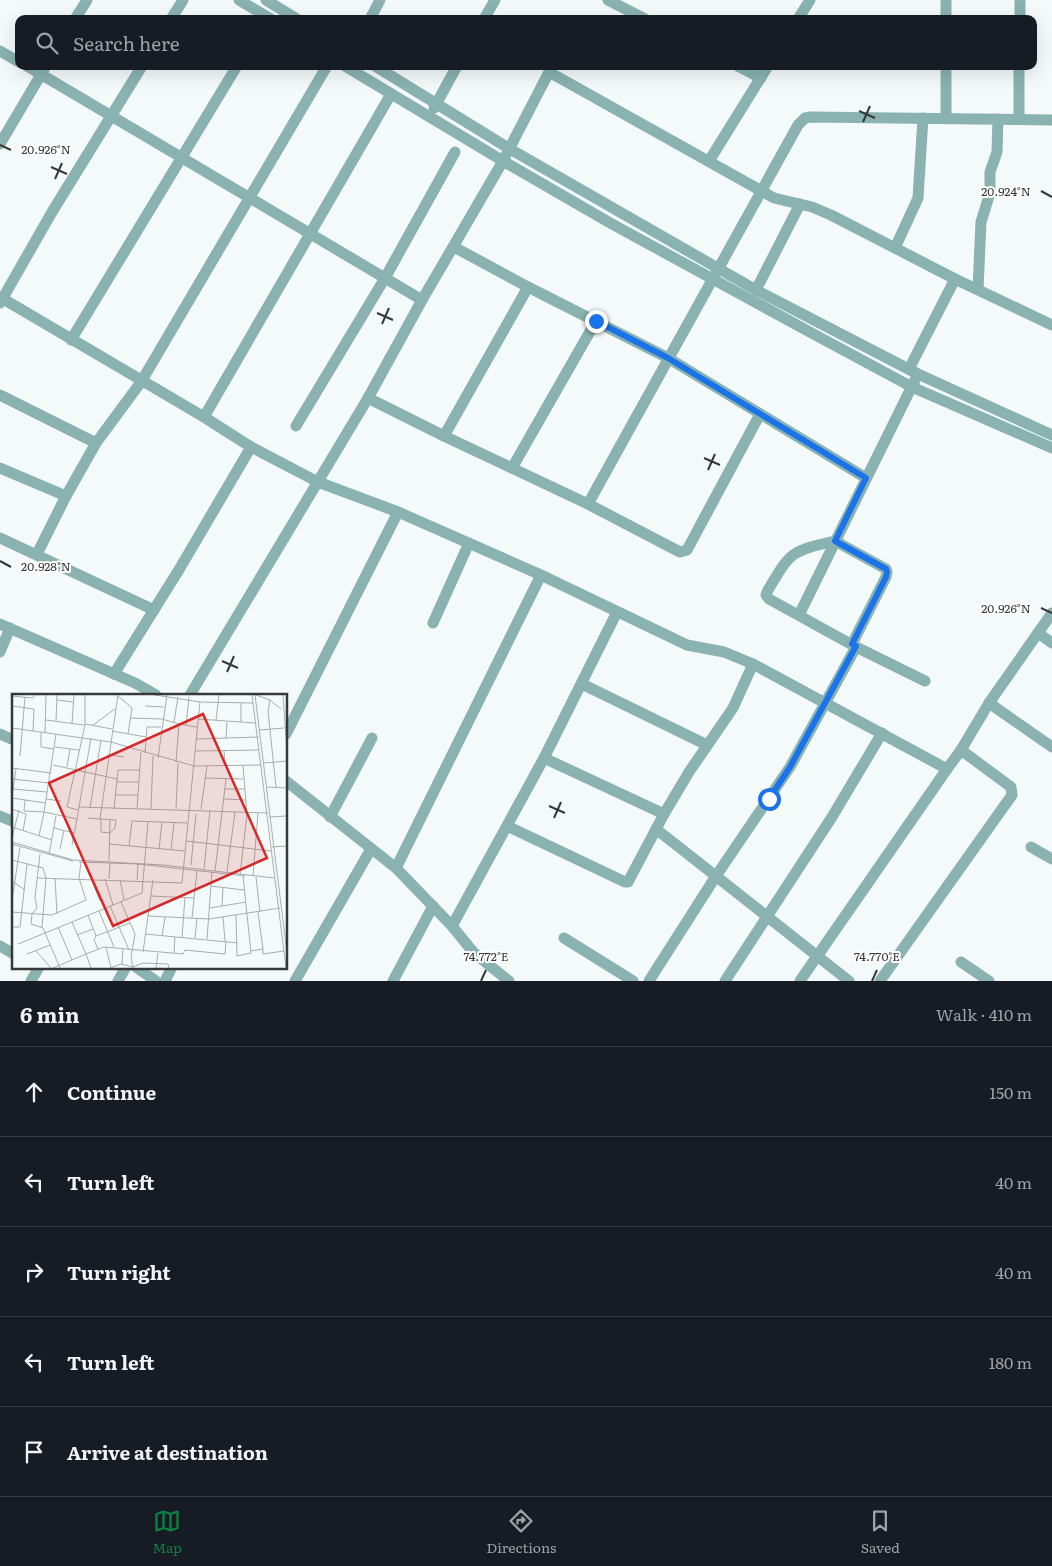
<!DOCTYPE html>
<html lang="en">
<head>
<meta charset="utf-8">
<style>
  body { margin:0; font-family:Literata,serif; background:#242831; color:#f1f3f6 }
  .stop { position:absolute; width:15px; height:15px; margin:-11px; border:4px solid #1a73e8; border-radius:50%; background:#fff }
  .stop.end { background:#1a73e8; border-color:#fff; box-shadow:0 1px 5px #0008 }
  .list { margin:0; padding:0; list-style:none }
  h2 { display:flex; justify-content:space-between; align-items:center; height:65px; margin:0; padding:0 20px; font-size:21px }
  h2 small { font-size:16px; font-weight:400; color:#9ea1a6 }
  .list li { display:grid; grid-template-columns:32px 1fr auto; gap:15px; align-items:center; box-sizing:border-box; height:90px; padding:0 20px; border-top:1px solid #363941 }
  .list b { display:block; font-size:19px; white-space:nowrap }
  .list em { font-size:16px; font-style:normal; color:#9ea1a6 }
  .icon { flex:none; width:28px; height:28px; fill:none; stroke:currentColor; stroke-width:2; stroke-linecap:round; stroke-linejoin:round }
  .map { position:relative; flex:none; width:1052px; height:981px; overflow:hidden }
  .search { position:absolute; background:#171b24; box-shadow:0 5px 20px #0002; left:15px; right:15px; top:15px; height:55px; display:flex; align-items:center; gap:12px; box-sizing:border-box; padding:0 18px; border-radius:10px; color:#9ea1a6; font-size:19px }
  .sheet { height:515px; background:#171b24 }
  nav { display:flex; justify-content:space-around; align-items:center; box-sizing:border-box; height:70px; border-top:1px solid #363941; background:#171b24; font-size:14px; color:#9ea1a6 }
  nav a { display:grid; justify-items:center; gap:2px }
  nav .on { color:#0b8043 }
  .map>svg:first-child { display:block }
</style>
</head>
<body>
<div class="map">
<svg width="1052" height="981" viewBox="0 0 1052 981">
  <rect width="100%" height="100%" fill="#f4fafa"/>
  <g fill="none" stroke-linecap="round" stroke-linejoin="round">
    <g stroke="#89b2b0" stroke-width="11">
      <path d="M239,0L271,19"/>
      <path d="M266,0L297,19"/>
      <path d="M608,0L645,19"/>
      <path d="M75,19L87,0"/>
      <path d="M171,19L183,0"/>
      <path d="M370,19L380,0"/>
      <path d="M484,19L495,0"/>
      <path d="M798,19L810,0"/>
      <path d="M946,19V0"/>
      <path d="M1020,19V0"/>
      <path d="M0,51L19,62"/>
      <path d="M27,66L422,300"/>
      <path d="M345,66L503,161L612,224L819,337L912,387L1052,448"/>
      <path d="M375,66L510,149L756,290L918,374L1052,435"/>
      <path d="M738,66L761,78"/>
      <path d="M434,108L457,66"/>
      <path d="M946,118V66"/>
      <path d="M1019,119V66"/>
      <path d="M0,144L46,66"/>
      <path d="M709,161L768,66"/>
      <path d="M454,247L528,287L668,358L866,478"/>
      <path d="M895,248L918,198L923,118"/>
      <path d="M978,289L981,222L990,193V172L997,152L998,119"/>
      <path d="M756,290L800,204"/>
      <path d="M0,297L204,417L251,447L318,482L398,512L541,575L687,645L724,652L753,664L947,769L961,750L989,703"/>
      <path d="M0,303L52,212L142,66"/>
      <path d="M71,340L237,66"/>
      <path d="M909,369L955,279"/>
      <path d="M0,395L96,443"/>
      <path d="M368,398L444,436L588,504L680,552L687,550L760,414"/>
      <path d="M204,417L391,94"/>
      <path d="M296,426L385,278L455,152"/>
      <path d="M444,436L528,287"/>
      <path d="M0,468L66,496"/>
      <path d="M512,468L596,321"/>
      <path d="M588,504L798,125L805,118L811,117L1052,120"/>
      <path d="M0,538L154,610"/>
      <path d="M37,554L66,496L96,443L141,382L327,66"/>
      <path d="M1052,613L989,703L1052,747"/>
      <path d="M799,615L915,380"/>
      <path d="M433,623L469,543"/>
      <path d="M0,624L135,683L156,695"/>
      <path d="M1038,633L1052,643"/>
      <path d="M852,644L886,577L887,572L886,569L835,541C791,551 791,551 768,590L766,595L769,599L856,647L925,681"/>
      <path d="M0,652L10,628"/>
      <path d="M114,674L180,568L251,447"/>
      <path d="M582,684L707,745"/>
      <path d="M190,695L368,398L422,300L503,161L549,72L774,198L812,207L831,215L955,279L1052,325"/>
      <path d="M0,734L14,740"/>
      <path d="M286,734L398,512"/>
      <path d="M544,758L664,814"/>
      <path d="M286,781L396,868L452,926L474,953L509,981"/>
      <path d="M0,816L14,822"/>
      <path d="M330,817L372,738"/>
      <path d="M507,826L625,882H628L664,814L689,772L733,708L753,664"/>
      <path d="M656,829L849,981"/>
      <path d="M1031,847L1052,859"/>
      <path d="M396,868L541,575"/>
      <path d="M452,926L544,758L617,612"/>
      <path d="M564,938L633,981"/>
      <path d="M0,946L14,954"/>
      <path d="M961,962L989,981"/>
      <path d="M136,967L156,981"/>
      <path d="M31,981L39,967"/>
      <path d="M118,981L126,967"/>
      <path d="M165,981L172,967"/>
      <path d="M295,981L371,849"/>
      <path d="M393,981L433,906"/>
      <path d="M649,981L716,876L790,767L856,647"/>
      <path d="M725,981L832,817L882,733"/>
      <path d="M800,981L947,769"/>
      <path d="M880,981L1012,795L1011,787L961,750"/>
    </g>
  </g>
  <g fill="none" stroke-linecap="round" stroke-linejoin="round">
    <path stroke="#1a73e8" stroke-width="6" d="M596,321L668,358L866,478L835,541L886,569L887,572L886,577L852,644L856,646L790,767L769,799"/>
  </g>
  <path fill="none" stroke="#373939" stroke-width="2" d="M859,111L875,118M863,122L870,106M0,145L11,150M51,167L67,174M55,179L62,163M1041,191L1052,197M377,313L393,320M382,324L389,308M704,458L720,465M708,470L715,454M0,561L11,567M1041,608L1052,613M222,661L238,668M227,672L234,656M549,806L565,813M554,818L561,802M481,981L486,970M872,981L877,970"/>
  <g transform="translate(12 694)">
    <rect width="275" height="275" fill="#f4fafa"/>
    <path fill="none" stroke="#a8adad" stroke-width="1" d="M143,1L188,8L241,9M240,1L274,274M243,1L275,259M244,1L258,6L269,15M271,1L275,58M0,2L21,4L23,1M106,2L120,14L116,40M45,6L61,8M258,6L256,17L264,93M229,9V28M0,12L22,15L21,37M133,12L152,13M119,24L150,25L167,30L164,68M186,25L243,29M34,26L72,31M204,26L207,1M44,27L45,1M162,28L166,3M60,29L62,1M73,30L100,35M167,30L185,33M81,31L103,15M174,31L177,3M0,34L99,48L182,72L249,71M247,36L272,34M100,37L134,43M29,39V53L42,55M33,39L34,1M44,40L32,118L65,125L60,151M214,44L215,28M185,45L247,43M43,53L67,56M212,56L213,72M184,57L247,56M133,59L135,33H149M97,61L112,63M8,62L13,3M146,64L155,1M252,69L275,67M41,71L105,85M55,73L58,55M0,74L39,79M193,84L231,85M0,85L37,89M105,88H126M255,93L275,94M1,95L35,98M213,95H233M103,101H126M0,102L4,75M0,104L33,109M34,105L49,107M212,105L234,106M13,106L12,117L32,118L27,142M67,113L79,44M78,114L89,46M125,114L129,58M0,115L14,120L11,137M102,115L106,76H127M139,115L141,62M164,115L166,69M189,115L195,72M66,116L55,113L73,31V1M257,123L275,122M76,124L88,125L104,126L103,134L98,139L89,138V125M65,125L67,113L256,119M88,125L106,1M0,133L40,146M42,134L62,139M0,144L7,116M174,147L259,157M0,148L61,166L151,171L262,184M0,150L61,167M97,150L173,157M117,152L120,127L175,129M260,153L275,152M48,155L52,136M147,155L150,128M159,156L162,129M28,160L23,203L25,214L20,220L19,230L31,234L48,274M37,160L44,122M0,166L31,174L34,184L30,233M97,167L98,126M67,168L126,170L233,182M179,171L184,120M192,175L198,116M203,177L214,85M215,178L223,118M228,181L235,120L231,72M241,182L246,119M244,183L248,218M25,184L170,189L188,8M43,184L45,220M79,184L88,207M93,185L101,211M97,185L98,169M108,186L112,206M125,186L126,170M0,187L13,196M199,192L232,196M139,202L182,204M0,206L8,153M109,208L123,240L119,263L121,274M98,212L117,256M210,212L211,194M198,214L234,208M87,217L102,253M0,218L40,221L74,206L67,184L69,168M246,218L251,255M76,221L84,242M224,221L225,262L239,259L231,182M136,222L141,186M211,223L213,247M180,224L185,176M0,233H8L15,170M46,233L60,266M133,240L226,249M65,241L81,235M150,242L153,223M170,243L173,203M183,244L185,224M195,245L200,178M6,250L60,228M94,253L99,274M86,255L82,246L84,242L118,229M24,257L39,274M239,257L251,255V260L272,257M131,258L136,222L197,225L268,214M162,259L163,243M15,260L38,251M110,270L111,255M41,274L74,260L60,228L130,199L136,128M79,274L74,260L92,253L171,260L173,256L213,260L214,247M98,274L109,270L121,273L131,269L156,270L157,274M144,274L146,259"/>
    <path fill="#d62828" fill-opacity="0.15" stroke="#d62828" stroke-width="2.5" d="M191,20L255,164L101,232L37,89Z"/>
    <rect width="275" height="275" fill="none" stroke="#373939" stroke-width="2.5"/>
  </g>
  <g font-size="12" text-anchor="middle" fill="#373939" stroke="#fff" stroke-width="4" stroke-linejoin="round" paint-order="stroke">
    <text x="46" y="154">20.926°N</text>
    <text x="1006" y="196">20.924°N</text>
    <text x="46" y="571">20.928°N</text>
    <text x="1006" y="613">20.926°N</text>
    <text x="486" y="961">74.772°E</text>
    <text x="877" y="961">74.770°E</text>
  </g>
</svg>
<div class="stop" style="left:769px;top:799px"></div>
<div class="stop end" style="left:596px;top:321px"></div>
<div class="search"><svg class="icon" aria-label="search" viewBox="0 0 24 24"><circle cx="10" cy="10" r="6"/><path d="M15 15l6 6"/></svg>Search here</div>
</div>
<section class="sheet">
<h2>6 min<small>Walk · 410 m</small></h2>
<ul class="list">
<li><svg class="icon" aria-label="ahead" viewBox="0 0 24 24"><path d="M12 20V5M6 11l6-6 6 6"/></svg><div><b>Continue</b></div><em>150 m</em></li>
<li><svg class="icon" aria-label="left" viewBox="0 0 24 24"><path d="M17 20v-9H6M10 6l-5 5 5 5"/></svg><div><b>Turn left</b></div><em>40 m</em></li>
<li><svg class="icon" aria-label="right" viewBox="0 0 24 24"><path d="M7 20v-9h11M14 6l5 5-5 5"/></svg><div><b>Turn right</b></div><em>40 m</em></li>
<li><svg class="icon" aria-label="left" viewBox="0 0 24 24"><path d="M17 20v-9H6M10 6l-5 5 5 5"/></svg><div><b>Turn left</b></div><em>180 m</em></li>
<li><svg class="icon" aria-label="arrive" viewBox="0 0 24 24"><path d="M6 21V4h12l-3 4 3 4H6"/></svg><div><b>Arrive at destination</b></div></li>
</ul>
</section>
<nav>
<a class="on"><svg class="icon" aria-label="map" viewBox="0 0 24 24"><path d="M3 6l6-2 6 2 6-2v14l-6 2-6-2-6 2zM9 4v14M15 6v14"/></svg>Map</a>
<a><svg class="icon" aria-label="directions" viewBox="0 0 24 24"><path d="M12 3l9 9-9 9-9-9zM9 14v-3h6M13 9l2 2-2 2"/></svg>Directions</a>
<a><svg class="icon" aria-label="saved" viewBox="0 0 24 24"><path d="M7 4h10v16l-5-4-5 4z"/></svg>Saved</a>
</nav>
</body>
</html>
